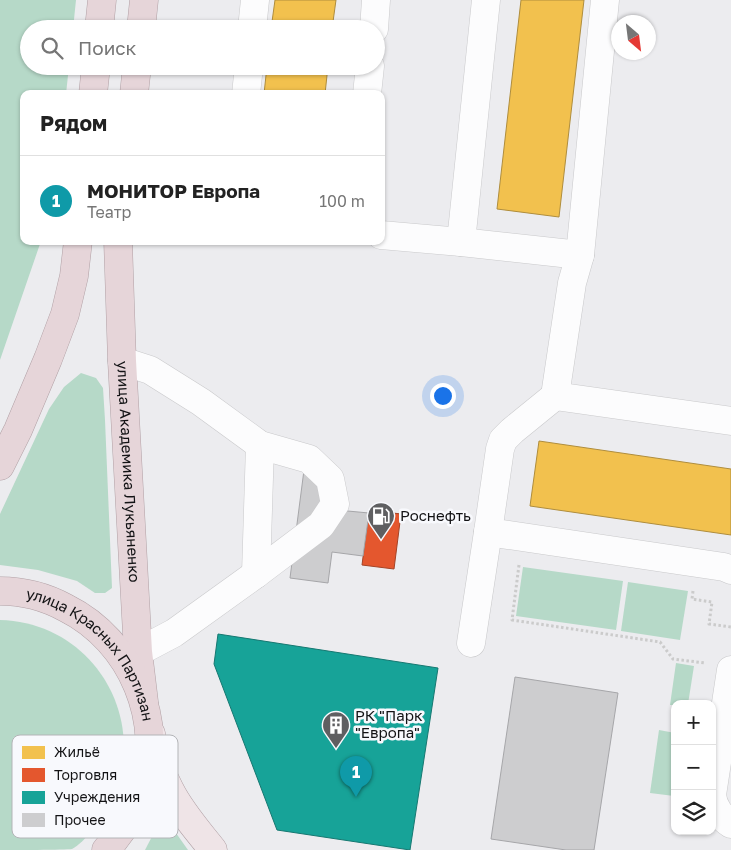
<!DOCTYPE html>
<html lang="ru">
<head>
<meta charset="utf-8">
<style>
  body { margin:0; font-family:"Golos Text",sans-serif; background:#f6f6f6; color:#222 }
  .controls { position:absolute; right:15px; bottom:15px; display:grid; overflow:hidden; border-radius:10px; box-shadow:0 1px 4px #0004 }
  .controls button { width:45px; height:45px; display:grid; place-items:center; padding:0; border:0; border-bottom:1px solid #e0e0e0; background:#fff; color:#222; font:25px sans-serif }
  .compass { position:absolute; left:611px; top:15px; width:45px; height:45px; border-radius:50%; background:#fff; box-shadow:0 1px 4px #0004; rotate:152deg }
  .you { position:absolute; left:442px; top:395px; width:18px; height:18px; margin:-12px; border:4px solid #fff; border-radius:50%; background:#1a73e8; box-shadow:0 0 0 8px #1a73e833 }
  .badge { display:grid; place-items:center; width:32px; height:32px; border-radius:50%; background:#1a73e8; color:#fff; font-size:16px; font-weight:700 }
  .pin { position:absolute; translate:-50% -41px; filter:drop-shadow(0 1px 2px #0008) }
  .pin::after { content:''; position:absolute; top:26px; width:18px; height:15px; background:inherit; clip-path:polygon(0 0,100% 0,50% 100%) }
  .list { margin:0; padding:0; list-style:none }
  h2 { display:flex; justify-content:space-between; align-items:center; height:65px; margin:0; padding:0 20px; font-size:21px }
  h2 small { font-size:16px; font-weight:400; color:#767676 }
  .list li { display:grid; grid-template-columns:32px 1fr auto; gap:15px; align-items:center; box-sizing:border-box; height:90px; padding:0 20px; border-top:1px solid #e0e0e0 }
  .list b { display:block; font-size:19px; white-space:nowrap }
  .list p { margin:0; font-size:16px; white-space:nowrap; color:#767676 }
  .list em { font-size:16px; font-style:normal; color:#767676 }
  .icon { flex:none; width:28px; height:28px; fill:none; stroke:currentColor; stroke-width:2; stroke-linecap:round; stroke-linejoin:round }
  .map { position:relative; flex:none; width:731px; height:850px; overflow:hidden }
  .search { position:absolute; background:#fff; box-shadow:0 1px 4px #0004; left:20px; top:20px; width:365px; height:55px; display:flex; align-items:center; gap:12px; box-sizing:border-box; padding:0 18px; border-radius:28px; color:#767676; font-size:19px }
  .panel { position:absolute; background:#fff; box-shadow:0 1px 4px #0004; left:20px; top:90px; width:365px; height:155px; border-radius:10px }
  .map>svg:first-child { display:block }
</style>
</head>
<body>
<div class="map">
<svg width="731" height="850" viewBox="0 0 731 850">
  <rect width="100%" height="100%" fill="#ececef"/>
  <g fill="#b6d9c8">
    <path d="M0,0H76L73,29H29V66H69L66,94H24V241H41L0,360Z"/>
    <path d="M81,373L96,378L103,388L105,420L112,588L105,593H95L77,581L38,570L0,565V514L49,409L64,387Z"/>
    <path d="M523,567L623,581L616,630L516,616Z"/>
    <path d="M628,582L688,591L680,640L621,631Z"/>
    <path d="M0,620C94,622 153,722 109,806C102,819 85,842 72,849C65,850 11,850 0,850Z"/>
    <path d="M676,663L694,666L688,704H675V705H670Z"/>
    <path d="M659,730L675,733L674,796L650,793Z"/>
    <path d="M159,823L171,826L188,850H145Z"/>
  </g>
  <g fill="#f2c14e" stroke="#af8d3d">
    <path d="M275,0H336L332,29H271Z"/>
    <path d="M521,0H584L559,217L497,209Z"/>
    <path d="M267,66H328L325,94H264Z"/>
    <path d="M539,441L731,469V535L530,506Z"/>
  </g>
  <path fill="#e4572e" stroke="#a54326" d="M369,510L401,514L394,569L362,565Z"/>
  <path fill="#17a398" stroke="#167871" d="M218,634L438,668L410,850L277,830L214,664Z"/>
  <g fill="#cdcdcf" stroke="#a6a6a9">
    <path d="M304,470L342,475L337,510L369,513L363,556L332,552L328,583L290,578Z"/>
    <path d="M515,677L618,693L594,850H566L491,839Z"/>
  </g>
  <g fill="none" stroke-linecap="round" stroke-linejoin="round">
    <g stroke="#c9c9cb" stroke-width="29">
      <g id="minor">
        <path d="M252,29L255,0"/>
        <path d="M374,29L376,0"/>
        <path d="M246,94L249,66"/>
        <path d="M367,94L370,66"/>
        <path d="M381,235L461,242L580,255L605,0"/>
        <path d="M461,242L486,0"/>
        <path d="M580,255L572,283L555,396L731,421"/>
        <path d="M122,361L150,370L201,402L260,445L309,459L330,479L335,504L321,525L256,574L174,633L138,652"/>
        <path d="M555,396L512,431L503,440L500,449L488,532L724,567L731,570"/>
        <path d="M256,574L260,445"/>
        <path d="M471,643L488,532"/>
        <path d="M731,670L712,795C713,806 721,818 731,824"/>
      </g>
    </g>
    <g stroke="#b1a0a5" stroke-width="29">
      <path id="major" d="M151,734C155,753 160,772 170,790C181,812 198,831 213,850"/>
    </g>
    <g stroke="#b1a0a5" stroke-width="29">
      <g id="highway">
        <path d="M99,29L102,0"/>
        <path d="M141,29L144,0"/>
        <path d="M93,94L96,66"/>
        <path d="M134,94L137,66"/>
        <path id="s1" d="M118,241L122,361L138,652L144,702"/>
        <path d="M0,466L18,430L48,359L65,314L74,276L78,241"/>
        <path id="s2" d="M0,591C23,591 46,597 66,608C132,641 166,722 142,792C134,814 121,833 106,850"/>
      </g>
    </g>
    <g stroke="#cbcbcb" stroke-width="3" stroke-dasharray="2.5 2.5" stroke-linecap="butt">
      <path d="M519,565L512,620L660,642L673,659L705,663"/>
      <path d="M693,591L692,599L712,602L709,624L731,627"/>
    </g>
    <use href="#minor" stroke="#fcfcfd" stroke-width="28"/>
    <use href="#major" stroke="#efe4e7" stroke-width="28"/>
    <use href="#highway" stroke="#e6d5d9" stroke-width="28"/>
  </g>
  <defs>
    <g id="fuel-pin" transform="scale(1.4375)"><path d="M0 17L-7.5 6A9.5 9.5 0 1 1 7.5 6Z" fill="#5f5f61" stroke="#f8f9fd"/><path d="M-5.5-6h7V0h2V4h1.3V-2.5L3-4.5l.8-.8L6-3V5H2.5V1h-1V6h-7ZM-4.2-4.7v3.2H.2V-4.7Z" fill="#fff"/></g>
    <g id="building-pin" transform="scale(1.4375)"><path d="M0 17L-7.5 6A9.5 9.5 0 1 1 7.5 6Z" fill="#5f5f61" stroke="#f8f9fd"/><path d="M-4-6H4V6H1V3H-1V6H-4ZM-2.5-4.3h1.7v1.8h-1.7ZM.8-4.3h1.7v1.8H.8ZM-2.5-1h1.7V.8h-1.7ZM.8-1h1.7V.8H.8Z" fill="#fff"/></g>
  </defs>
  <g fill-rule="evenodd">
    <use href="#fuel-pin" x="381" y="516"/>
    <use href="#building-pin" x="336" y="725"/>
  </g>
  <g text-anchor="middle" stroke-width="5" stroke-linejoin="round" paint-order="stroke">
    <g font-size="15" fill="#131315" stroke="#f8f9fd">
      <text dy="5" stroke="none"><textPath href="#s1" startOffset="231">улица Академика Лукьяненко</textPath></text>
      <text dy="5" stroke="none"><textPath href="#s2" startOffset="120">улица Красных Партизан</textPath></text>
    </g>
    <g font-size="15" fill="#131315" stroke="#f8f9fd" text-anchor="start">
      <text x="400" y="521">Роснефть</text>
      <text x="355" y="721">РК "Парк<tspan x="355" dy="17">"Европа"</tspan></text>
    </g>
  </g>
  <rect x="12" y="735" width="166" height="103" rx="8" fill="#f8f9fd" stroke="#b3b4b7" stroke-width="1"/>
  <rect x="22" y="746" width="23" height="13" fill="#f2c14e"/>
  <rect x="22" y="768" width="23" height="14" fill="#e4572e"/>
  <rect x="22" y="791" width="23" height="13" fill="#17a398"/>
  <rect x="22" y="813" width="23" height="14" fill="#cdcdcf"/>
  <g font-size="14" fill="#131315">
    <text x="54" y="757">Жильё</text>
    <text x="54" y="780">Торговля</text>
    <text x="54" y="802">Учреждения</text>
    <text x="54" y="825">Прочее</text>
  </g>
</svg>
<div class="controls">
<button>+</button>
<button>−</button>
<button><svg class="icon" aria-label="layers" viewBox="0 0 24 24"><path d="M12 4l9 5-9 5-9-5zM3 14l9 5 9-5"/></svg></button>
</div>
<svg class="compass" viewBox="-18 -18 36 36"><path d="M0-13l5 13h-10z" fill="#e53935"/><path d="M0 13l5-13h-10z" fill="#767676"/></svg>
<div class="you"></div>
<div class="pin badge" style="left:356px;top:797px;background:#0f9aa8">1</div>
<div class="search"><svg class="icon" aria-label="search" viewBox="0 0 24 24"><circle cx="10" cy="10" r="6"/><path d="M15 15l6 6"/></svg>Поиск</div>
<section class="panel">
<h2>Рядом<small></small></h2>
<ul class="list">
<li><span class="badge" style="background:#0f9aa8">1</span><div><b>МОНИТОР Европа</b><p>Театр</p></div><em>100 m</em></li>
</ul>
</section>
</div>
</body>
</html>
